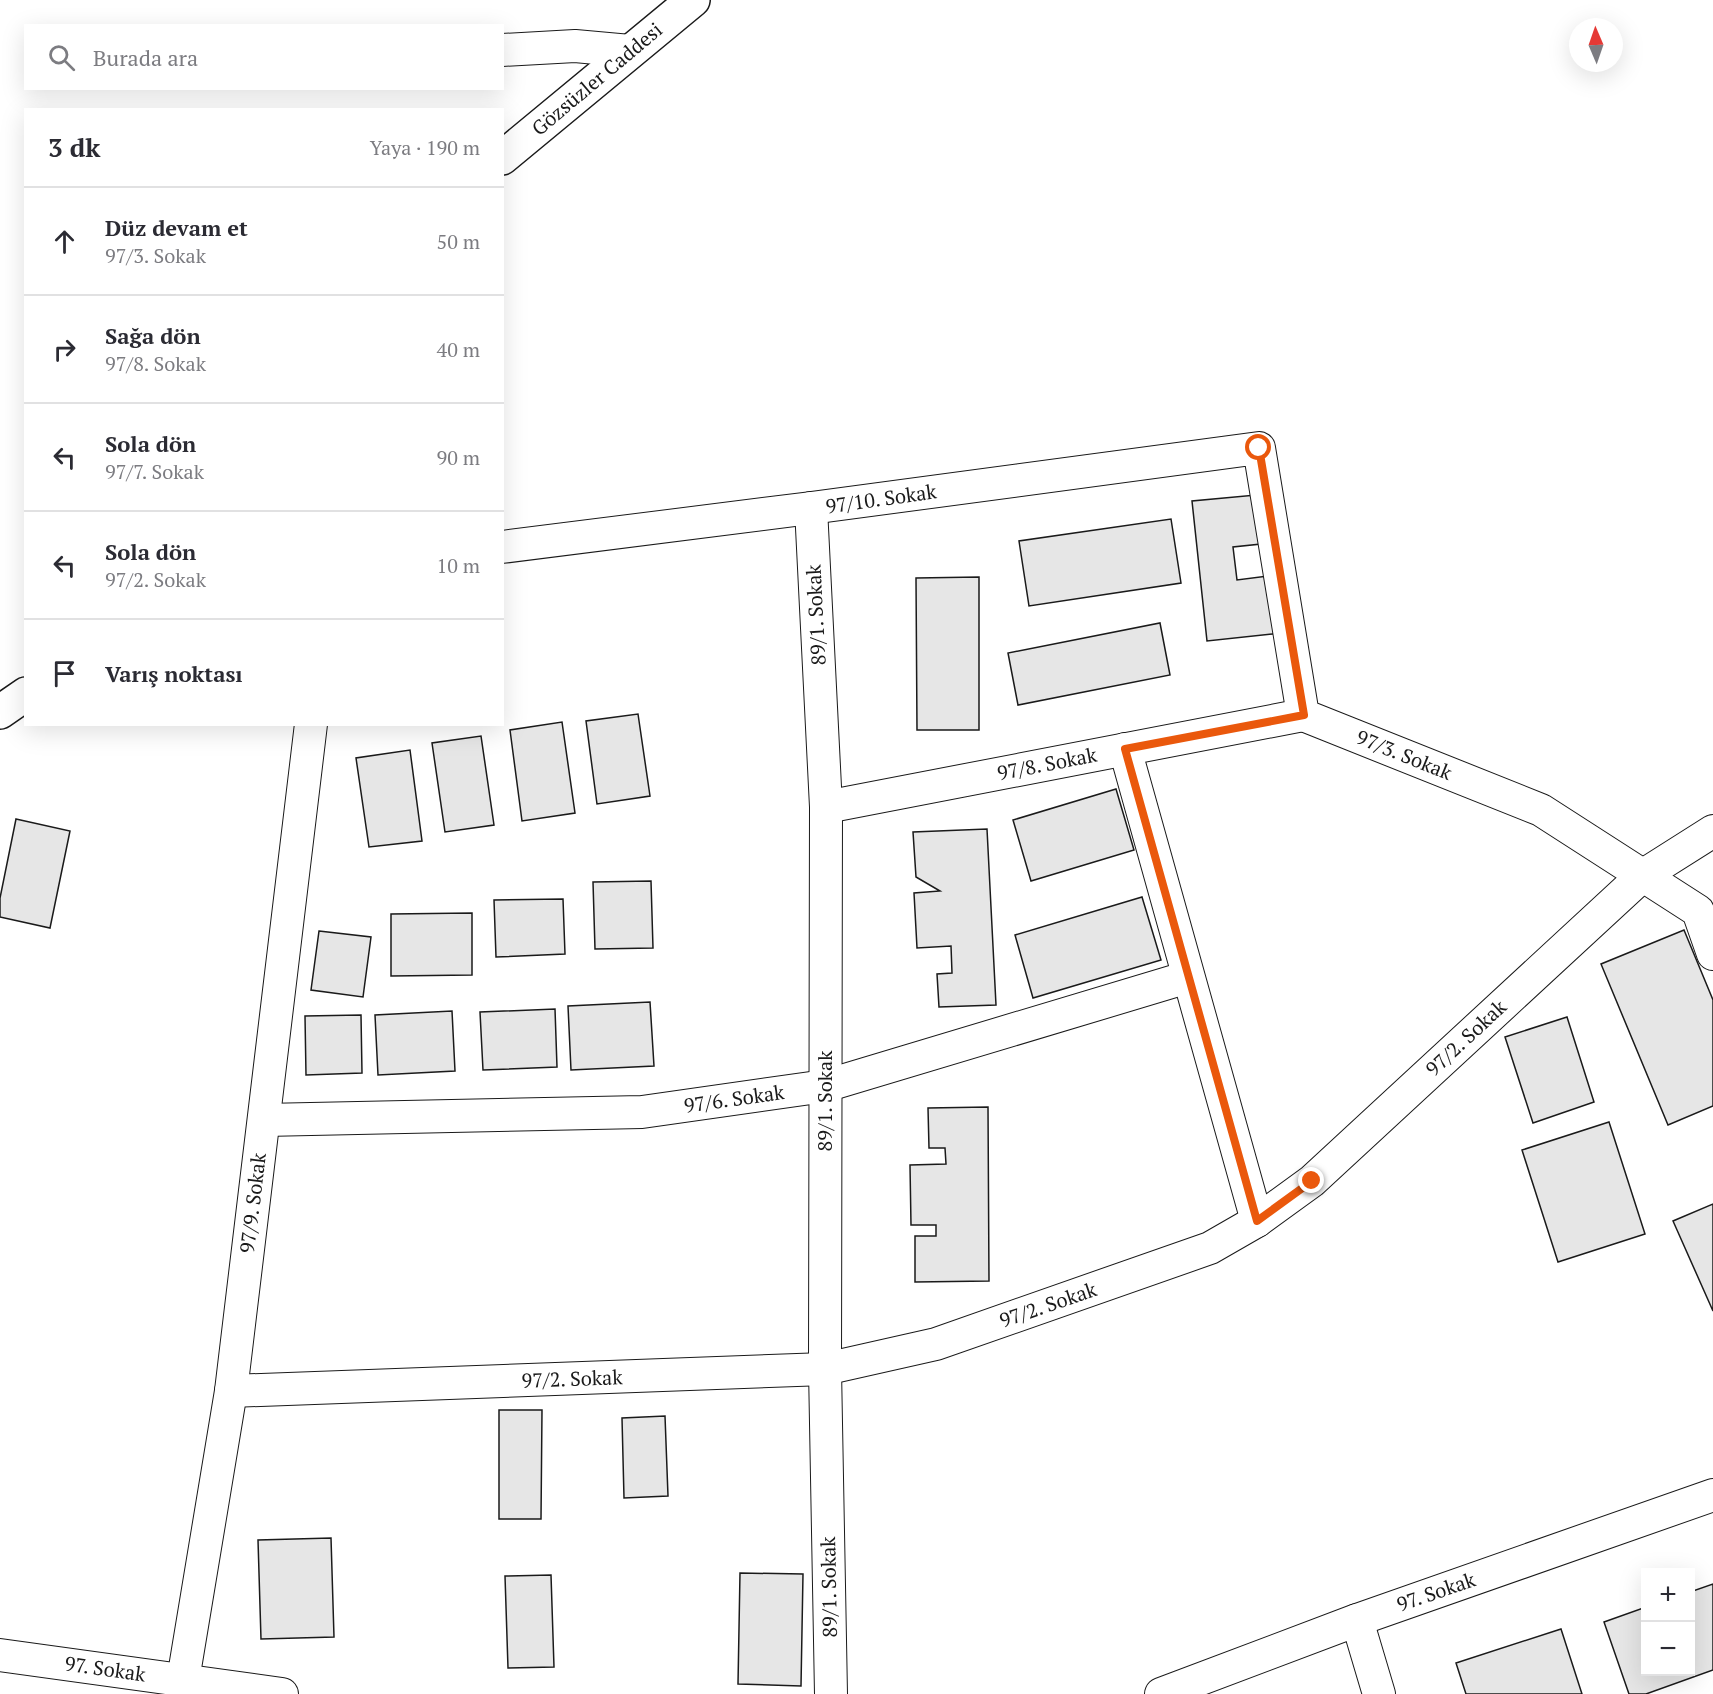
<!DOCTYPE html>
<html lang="tr">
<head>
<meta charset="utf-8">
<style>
  body { margin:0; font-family:"PT Serif",serif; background:#f7f7f7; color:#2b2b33 }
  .controls { position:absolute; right:18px; bottom:18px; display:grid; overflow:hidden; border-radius:0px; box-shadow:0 6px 24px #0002 }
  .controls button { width:54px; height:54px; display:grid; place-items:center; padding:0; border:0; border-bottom:2px solid #e1e1e2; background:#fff; color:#2b2b33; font:30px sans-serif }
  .compass { position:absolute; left:1569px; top:18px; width:54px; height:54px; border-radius:50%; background:#fff; box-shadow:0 6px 24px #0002; rotate:358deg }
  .stop { position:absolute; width:18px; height:18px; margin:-14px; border:4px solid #ea580c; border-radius:50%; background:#fff }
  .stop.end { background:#ea580c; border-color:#fff; box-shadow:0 2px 6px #0008 }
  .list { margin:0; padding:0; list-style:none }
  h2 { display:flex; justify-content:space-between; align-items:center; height:78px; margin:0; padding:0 24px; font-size:26px }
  h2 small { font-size:20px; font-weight:400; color:#7c7c81 }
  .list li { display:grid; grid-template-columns:39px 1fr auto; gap:18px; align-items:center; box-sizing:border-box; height:108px; padding:0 24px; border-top:2px solid #e1e1e2 }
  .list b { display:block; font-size:22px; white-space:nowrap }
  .list p { margin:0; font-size:20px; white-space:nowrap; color:#7c7c81 }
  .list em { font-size:20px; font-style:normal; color:#7c7c81 }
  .icon { flex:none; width:33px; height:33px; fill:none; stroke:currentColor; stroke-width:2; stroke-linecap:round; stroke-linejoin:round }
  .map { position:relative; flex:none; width:1713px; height:1694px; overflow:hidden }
  .search { position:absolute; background:#fff; box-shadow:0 6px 24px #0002; left:24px; top:24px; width:480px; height:66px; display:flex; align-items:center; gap:15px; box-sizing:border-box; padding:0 21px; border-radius:0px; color:#7c7c81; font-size:22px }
  .panel { position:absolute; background:#fff; box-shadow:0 6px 24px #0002; left:24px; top:108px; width:480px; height:618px; border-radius:0px }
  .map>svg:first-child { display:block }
</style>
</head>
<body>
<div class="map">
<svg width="1713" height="1694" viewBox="0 0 1713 1694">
  <rect width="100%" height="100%" fill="#fff"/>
  <g fill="#e6e6e6" stroke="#1a1a1a" stroke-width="1.5">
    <path d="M1256,495L1261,544L1233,547L1237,580L1276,575L1282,633L1207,641L1192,501Z"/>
    <path d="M1171,519L1181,583L1029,606L1019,541Z"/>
    <path d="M979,577V730H917L916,578Z"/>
    <path d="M1160,623L1170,675L1018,705L1008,653Z"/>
    <path d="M638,714L650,796L597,804L586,721Z"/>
    <path d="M562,722L575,813L522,821L510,730Z"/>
    <path d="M481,736L494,825L445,832L432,743Z"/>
    <path d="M410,750L422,841L369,847L356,758Z"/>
    <path d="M1116,789L1134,850L1031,881L1013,820Z"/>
    <path d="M16,819L70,831L50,928L0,917V898Z"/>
    <path d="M987,829L996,1005L939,1007L937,974L952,973L951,946L917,948L914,893L940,891L916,877L913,832Z"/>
    <path d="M651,881L653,948L595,949L593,882Z"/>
    <path d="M1142,897L1161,960L1033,998L1015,935Z"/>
    <path d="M563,899L565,954L496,957L494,900Z"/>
    <path d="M472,913V975L391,976V914Z"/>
    <path d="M1684,930L1713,1000V1106L1668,1125L1601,964Z"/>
    <path d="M319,931L371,937L363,997L311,990Z"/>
    <path d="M650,1002L654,1066L571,1070L568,1006Z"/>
    <path d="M555,1009L557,1067L483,1070L480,1012Z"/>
    <path d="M452,1011L455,1071L378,1075L375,1015Z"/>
    <path d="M361,1015L362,1073L306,1075L305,1016Z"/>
    <path d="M1567,1017L1594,1102L1533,1123L1505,1037Z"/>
    <path d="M988,1107L989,1281L915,1282V1236H936V1225H911L910,1165L946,1164L945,1148H929L928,1108Z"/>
    <path d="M1609,1122L1645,1234L1558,1262L1522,1150Z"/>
    <path d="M1713,1204V1311L1673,1221Z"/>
    <path d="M499,1410H542L541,1519H499Z"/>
    <path d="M665,1416L668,1496L624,1498L622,1418Z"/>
    <path d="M331,1538L334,1637L261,1639L258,1540Z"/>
    <path d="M740,1573L803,1574L801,1686L738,1684Z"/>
    <path d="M551,1575L554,1667L508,1668L505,1576Z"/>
    <path d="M1713,1584V1670L1646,1694H1629L1604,1622L1646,1607V1672H1690V1592Z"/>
    <path d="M1561,1629L1582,1694H1466L1456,1663Z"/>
  </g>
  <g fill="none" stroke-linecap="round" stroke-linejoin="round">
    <g stroke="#1a1a1a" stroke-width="34">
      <g id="street">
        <path d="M502,50L575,46L630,51"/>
        <path d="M811,508L826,807L825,1369L831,1694"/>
        <path d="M502,547L811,508L1259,448L1303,715L1541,810L1698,911L1713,954"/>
        <path d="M1125,749L1257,1221"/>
        <path d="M826,807L1303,715"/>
        <path d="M264,1120L642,1112L825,1086L1188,977"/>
        <path d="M231,1391L825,1369L936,1344L1210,1248L1257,1221L1312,1181L1642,876L1713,831"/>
        <path d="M1357,1620L1379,1694"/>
        <path d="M0,1655L282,1694"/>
        <path d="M183,1680L231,1391L311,724"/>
        <path d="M1161,1694L1357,1620L1713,1495"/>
      </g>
    </g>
    <g stroke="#1a1a1a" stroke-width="36">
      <g id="secondary">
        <path d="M502,158L693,0"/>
        <path d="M0,712L26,694"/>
      </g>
    </g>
    <use href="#street" stroke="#fff" stroke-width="32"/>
    <use href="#secondary" stroke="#fff" stroke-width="33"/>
  </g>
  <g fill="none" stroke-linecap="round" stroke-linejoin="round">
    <path stroke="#ea580c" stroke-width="8" d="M1259,448L1304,715L1125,749L1257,1221L1312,1181"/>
  </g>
  <g text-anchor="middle" stroke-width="4.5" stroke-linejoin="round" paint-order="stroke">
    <g font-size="20" fill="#1a1a1a" stroke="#fff">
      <text transform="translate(597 79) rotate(-40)" y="7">Gözsüzler Caddesi</text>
      <text transform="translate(881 499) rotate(-8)" y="7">97/10. Sokak</text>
      <text transform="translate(816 615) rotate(-93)" y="7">89/1. Sokak</text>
      <text transform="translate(1404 755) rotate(22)" y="7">97/3. Sokak</text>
      <text transform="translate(1047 764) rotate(-11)" y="7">97/8. Sokak</text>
      <text transform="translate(1466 1038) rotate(-43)" y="7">97/2. Sokak</text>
      <text transform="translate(734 1099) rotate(-8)" y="7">97/6. Sokak</text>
      <text transform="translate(825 1101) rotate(-90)" y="7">89/1. Sokak</text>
      <text transform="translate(253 1203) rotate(-83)" y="7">97/9. Sokak</text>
      <text transform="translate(1048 1305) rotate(-19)" y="7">97/2. Sokak</text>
      <text transform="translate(572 1379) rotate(-2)" y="7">97/2. Sokak</text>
      <text transform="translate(829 1587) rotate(-91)" y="7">89/1. Sokak</text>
      <text transform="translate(1436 1592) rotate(-19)" y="7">97. Sokak</text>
      <text transform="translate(105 1669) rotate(8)" y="7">97. Sokak</text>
    </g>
  </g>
</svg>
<div class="controls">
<button>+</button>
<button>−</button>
</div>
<svg class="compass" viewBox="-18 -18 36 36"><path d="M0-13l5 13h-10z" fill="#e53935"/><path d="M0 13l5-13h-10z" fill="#7c7c81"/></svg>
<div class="stop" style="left:1259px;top:448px"></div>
<div class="stop end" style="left:1312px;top:1181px"></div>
<div class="search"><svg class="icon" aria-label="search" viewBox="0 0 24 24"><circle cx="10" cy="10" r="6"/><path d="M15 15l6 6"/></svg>Burada ara</div>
<section class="panel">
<h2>3 dk<small>Yaya · 190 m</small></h2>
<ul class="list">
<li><svg class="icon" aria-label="ahead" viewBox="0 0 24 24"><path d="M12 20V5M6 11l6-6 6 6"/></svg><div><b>Düz devam et</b><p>97/3. Sokak</p></div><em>50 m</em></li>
<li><svg class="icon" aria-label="right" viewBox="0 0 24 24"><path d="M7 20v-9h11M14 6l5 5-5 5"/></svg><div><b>Sağa dön</b><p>97/8. Sokak</p></div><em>40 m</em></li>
<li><svg class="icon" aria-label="left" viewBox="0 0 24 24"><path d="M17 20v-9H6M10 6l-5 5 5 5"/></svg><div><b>Sola dön</b><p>97/7. Sokak</p></div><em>90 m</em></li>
<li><svg class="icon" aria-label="left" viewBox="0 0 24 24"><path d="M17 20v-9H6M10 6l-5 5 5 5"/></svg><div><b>Sola dön</b><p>97/2. Sokak</p></div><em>10 m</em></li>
<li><svg class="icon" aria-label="arrive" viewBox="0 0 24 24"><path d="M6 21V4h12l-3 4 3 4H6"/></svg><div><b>Varış noktası</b></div></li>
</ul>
</section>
</div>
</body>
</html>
